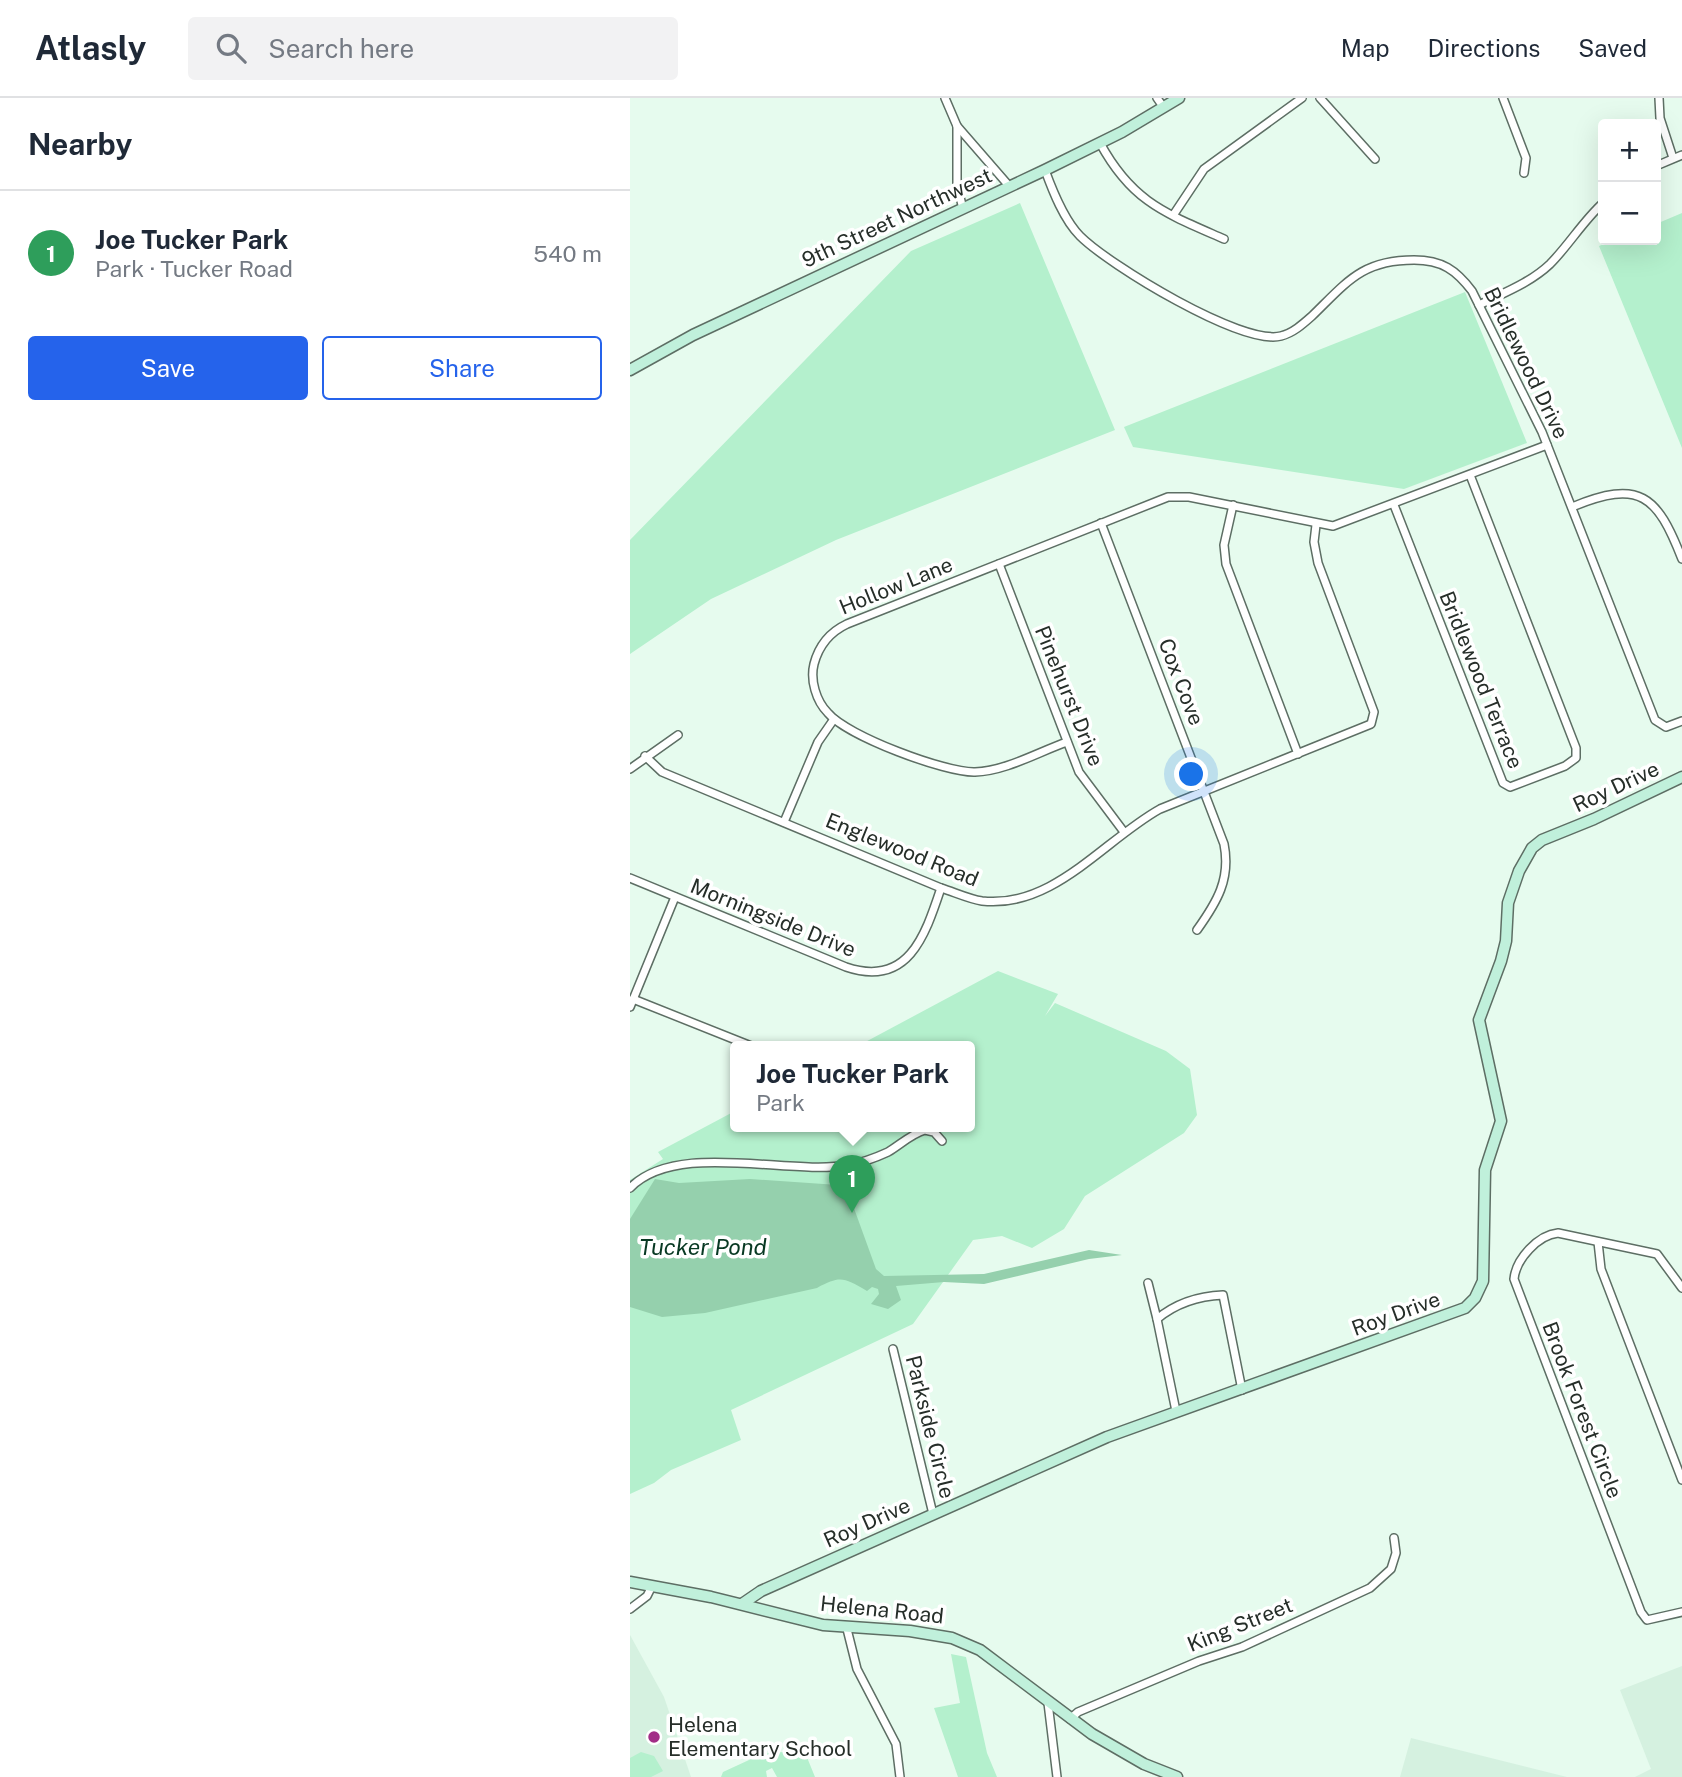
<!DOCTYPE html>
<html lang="en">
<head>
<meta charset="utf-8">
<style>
  body { margin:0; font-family:"Public Sans",sans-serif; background:#f2f2f3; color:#1f2937 }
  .controls { position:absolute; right:21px; top:21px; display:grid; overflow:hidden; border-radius:7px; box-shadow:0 7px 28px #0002 }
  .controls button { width:63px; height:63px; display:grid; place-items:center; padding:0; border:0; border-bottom:2px solid #e0e1e3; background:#fff; color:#1f2937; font:35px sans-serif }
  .you { position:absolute; left:562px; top:677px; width:24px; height:24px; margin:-18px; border:5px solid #fff; border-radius:50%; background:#1a73e8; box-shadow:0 0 0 10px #1a73e833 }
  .badge { display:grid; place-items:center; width:46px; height:46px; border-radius:50%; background:#2563eb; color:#fff; font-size:23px; font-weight:700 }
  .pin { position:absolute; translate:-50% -58px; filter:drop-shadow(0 2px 4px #0008) }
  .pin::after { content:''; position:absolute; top:37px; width:24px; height:21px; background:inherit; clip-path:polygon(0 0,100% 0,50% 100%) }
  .popup { position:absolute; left:100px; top:943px; width:245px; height:91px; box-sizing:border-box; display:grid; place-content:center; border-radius:7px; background:#fff; filter:drop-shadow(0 2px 5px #0005); font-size:23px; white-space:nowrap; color:#747a83 }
  .popup b { font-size:26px; color:#1f2937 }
  .popup::after { content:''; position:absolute; left:50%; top:100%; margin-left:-14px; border:14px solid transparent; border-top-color:#fff }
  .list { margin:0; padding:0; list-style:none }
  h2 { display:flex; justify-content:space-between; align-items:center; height:91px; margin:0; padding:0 28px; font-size:30px }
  h2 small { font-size:23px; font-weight:400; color:#747a83 }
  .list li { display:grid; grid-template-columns:46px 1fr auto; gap:21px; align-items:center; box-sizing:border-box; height:126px; padding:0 28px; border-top:2px solid #e0e1e3 }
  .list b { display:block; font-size:26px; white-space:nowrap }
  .list p { margin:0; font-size:23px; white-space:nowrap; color:#747a83 }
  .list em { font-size:23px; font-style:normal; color:#747a83 }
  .actions { display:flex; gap:14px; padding:21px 28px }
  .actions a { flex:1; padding:16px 0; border:2px solid #2563eb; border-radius:7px; text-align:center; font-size:24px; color:#2563eb }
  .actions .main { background:#2563eb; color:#fff }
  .icon { flex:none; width:38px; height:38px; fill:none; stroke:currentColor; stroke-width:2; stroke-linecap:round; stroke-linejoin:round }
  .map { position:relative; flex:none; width:1052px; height:1679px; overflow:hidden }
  header { display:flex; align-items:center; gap:42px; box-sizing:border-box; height:98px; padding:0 35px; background:#fff; border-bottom:2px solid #e0e1e3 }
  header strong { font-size:33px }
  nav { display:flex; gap:38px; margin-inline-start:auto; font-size:24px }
  .search { width:490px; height:63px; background:#f2f2f3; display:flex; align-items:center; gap:18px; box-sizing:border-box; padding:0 24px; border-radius:7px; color:#747a83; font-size:26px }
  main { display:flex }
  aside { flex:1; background:#fff }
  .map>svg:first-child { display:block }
</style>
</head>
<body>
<header>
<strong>Atlasly</strong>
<div class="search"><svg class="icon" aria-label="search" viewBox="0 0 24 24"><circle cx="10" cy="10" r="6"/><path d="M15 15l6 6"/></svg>Search here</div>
<nav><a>Map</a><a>Directions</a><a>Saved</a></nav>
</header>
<main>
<aside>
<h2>Nearby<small></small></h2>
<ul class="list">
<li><span class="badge" style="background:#2e9e5b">1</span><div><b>Joe Tucker Park</b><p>Park · Tucker Road</p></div><em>540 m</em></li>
</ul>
<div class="actions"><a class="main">Save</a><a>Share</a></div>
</aside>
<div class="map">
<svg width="1052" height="1679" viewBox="0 0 1052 1679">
  <rect width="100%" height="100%" fill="#e6fbee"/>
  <g fill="#d5f1e0">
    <path d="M0,1537L34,1599L61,1679H0Z"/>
    <path d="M1052,1568V1679H1005L1021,1671L990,1592Z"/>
    <path d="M781,1640L937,1679H770Z"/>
  </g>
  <g fill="#b4f0cd">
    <path d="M390,105L485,332L206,442L81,501L0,556V442L281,153Z"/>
    <path d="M1052,115V350L969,148L984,142H1026V126Z"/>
    <path d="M835,194L897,345L774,391L503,349L494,329Z"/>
    <path d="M368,873L428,896L415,918L425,905L536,953L560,971L567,1017L554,1035L455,1098L434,1131L402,1150L372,1138L343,1142L283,1226L101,1312L111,1342L41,1372L24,1385L0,1396V1082L33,1061L28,1054L105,1013V1029H339V949H226Z"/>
    <path d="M321,1556L336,1559L357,1655L367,1679H328L304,1610L330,1605Z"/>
    <path d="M174,1652L185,1679H147L142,1670L136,1673L137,1679H91L93,1674L132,1656Z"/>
    <path d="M11,1654L24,1658L33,1673L21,1679H0V1660Z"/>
  </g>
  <path fill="#95d0ad" d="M25,1081L49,1085L120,1081L208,1087L217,1091L246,1171L254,1178L354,1176L459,1152L492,1157L459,1161L354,1186L314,1184L266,1188L271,1202L258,1211L241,1206L249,1196L248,1191L242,1189L237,1193C214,1180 211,1177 187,1190L75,1215L32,1219L0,1209V1121Z"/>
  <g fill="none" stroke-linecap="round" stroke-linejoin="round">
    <g stroke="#5d6e64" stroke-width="10">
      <g id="street">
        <path d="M315,0L327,28V87L333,111"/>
        <path d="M527,0L534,10"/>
        <path d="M690,0L745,61"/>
        <path d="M873,0L896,60L894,75"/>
        <path d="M1029,0L1030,20L1043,60"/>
        <path d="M327,28L380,89"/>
        <path d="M470,45C502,104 535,115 594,141"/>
        <path d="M1026,68L1052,57"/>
        <path d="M415,72C423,94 434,122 450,138C479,167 612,248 651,238C663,235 673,226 682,218C717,184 732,162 784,162C812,162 826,172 842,193L912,334L1025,622L1036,629L1052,623"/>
        <path d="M544,116L574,71L672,0"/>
        <path d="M849,207C873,195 900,185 920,166C939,147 953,123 973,105"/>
        <path d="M603,407L594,447L596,466L668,656"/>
        <path d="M764,407L873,685L880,689L935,668L946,660V650L840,377"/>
        <path d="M942,409C1010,381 1027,397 1052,461"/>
        <path d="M471,425L594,746C601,781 587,804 567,832"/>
        <path d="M369,466L449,674L494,734"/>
        <path d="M437,644C408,654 376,673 345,674C316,675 217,638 198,615C186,603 180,582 184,566C189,547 200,534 217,526L538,399H559L703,428L917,347"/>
        <path d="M15,658L32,674L311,790C324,794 339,801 352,803C423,811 474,742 530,711L741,626L744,614L688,465L684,444L686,427"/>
        <path d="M0,671L48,637"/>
        <path d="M154,724L188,644L204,621"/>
        <path d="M0,780L216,869C278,890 295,838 311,790"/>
        <path d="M3,901L121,948"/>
        <path d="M0,909L45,799"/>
        <path d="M0,1090C47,1042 158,1078 218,1067C231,1065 245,1060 258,1054C270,1047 281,1036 295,1032L304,1034L312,1043"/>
        <path d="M968,1144L971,1171L1052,1382"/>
        <path d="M518,1185L527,1221"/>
        <path d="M1052,1190L1027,1156L928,1135C908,1137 886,1161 884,1181L1011,1514L1017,1522L1052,1514"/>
        <path d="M263,1251L303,1416"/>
        <path d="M546,1313L527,1221C545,1206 569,1198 593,1197L612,1292"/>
        <path d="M0,1511L17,1498L22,1488"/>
        <path d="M217,1531L227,1571L266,1646L270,1679"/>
        <path d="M418,1605L427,1679"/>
        <path d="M440,1621L448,1614L569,1563L612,1549L740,1490L761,1471L766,1455L764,1440"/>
      </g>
    </g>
    <g stroke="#5d6e64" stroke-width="13">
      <g id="secondary">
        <path d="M0,272L63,237L415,72L492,34L549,0"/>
        <path d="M0,1484L81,1499L193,1527L280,1533L322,1540L350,1552L462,1636L514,1666L547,1679"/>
        <path d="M112,1506L131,1493L477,1339L835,1210L845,1200L853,1183L855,1072L871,1023L849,922L871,863L876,843L878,805L889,773L902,750L912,742L964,721L1052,679"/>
      </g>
    </g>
    <use href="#street" stroke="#fff" stroke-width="7"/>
    <use href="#secondary" stroke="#c0f0db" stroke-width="10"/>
  </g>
  <circle fill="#a22d87" stroke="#fff" stroke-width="2.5" cx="24" cy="1639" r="7"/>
  <g text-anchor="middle" stroke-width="7" stroke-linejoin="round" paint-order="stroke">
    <g font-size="21" fill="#262e29" stroke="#fff">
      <text transform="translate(267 120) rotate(-25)" y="7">9th Street Northwest</text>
      <text transform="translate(896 265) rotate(64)" y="7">Bridlewood Drive</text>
      <text transform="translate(266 488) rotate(-22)" y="7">Hollow Lane</text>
      <text transform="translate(851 582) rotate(68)" y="7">Bridlewood Terrace</text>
      <text transform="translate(551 584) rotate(69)" y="7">Cox Cove</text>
      <text transform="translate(439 598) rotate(68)" y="7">Pinehurst Drive</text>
      <text transform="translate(986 689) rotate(-25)" y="7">Roy Drive</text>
      <text transform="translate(272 752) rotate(22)" y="7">Englewood Road</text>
      <text transform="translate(143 820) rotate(22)" y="7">Morningside Drive</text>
      <text transform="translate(766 1216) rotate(-20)" y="7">Roy Drive</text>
      <text transform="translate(952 1312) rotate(69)" y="7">Brook Forest Circle</text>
      <text transform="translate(300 1329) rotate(76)" y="7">Parkside Circle</text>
      <text transform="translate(237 1425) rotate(-24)" y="7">Roy Drive</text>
      <text transform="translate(252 1512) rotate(6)" y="7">Helena Road</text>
      <text transform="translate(610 1527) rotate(-22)" y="7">King Street</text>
    </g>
    <g font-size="21" fill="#262e29" stroke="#fff" text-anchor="start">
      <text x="38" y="1634">Helena<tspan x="38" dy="24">Elementary School</tspan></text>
    </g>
    <g font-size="23" font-style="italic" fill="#083923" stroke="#fff">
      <text x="73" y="1157">Tucker Pond</text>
    </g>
  </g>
</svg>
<div class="controls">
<button>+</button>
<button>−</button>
</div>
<div class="you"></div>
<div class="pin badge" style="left:222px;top:1115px;background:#2e9e5b">1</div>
<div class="popup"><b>Joe Tucker Park</b>Park</div>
</div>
</main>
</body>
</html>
